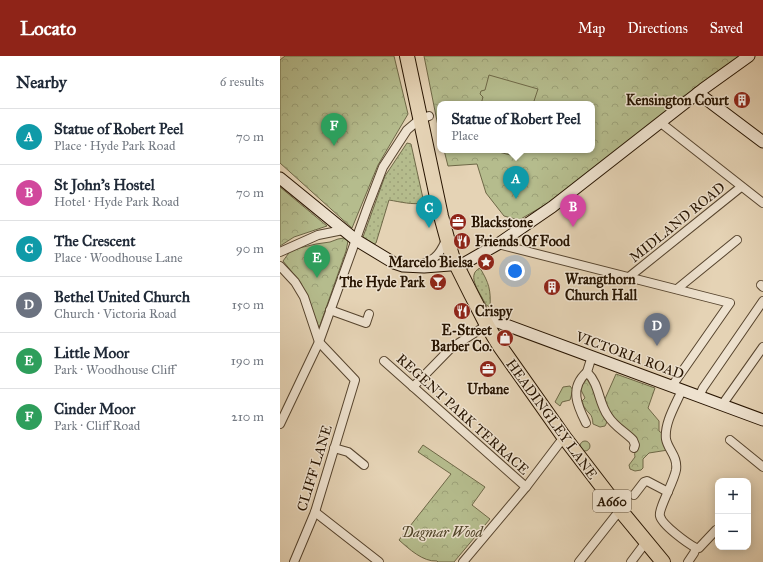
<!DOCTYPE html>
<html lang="en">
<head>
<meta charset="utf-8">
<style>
  body { margin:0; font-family:"IM FELL Great Primer",serif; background:#f6f6f7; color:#1f2937 }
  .controls { position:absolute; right:12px; bottom:12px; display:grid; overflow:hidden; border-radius:8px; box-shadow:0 2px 10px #0003 }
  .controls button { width:36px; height:36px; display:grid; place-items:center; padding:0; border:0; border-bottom:1px solid #e0e1e3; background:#fff; color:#1f2937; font:20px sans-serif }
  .you { position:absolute; left:235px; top:215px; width:14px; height:14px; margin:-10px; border:3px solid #fff; border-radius:50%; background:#1a73e8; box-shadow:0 0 0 6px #1a73e833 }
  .badge { display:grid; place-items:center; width:26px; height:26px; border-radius:50%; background:#8f2418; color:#fff; font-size:13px; font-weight:700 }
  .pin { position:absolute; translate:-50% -33px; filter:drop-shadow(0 1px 2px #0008) }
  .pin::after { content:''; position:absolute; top:21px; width:14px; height:12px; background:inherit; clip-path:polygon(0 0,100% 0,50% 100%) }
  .popup { position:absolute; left:157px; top:45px; width:158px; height:52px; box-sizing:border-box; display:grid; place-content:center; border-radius:8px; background:#fff; filter:drop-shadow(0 1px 3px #0005); font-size:13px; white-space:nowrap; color:#747a83 }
  .popup b { font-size:15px; color:#1f2937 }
  .popup::after { content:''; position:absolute; left:50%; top:100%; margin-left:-8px; border:8px solid transparent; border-top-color:#fff }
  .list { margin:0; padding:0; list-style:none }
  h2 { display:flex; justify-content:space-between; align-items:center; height:52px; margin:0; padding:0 16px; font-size:17px }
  h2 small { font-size:13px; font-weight:400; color:#747a83 }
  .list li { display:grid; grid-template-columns:26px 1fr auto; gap:12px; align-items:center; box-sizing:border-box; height:56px; padding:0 16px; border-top:1px solid #e0e1e3 }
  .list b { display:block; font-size:15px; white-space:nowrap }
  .list p { margin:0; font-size:13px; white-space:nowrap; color:#747a83 }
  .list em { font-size:13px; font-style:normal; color:#747a83 }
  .map { position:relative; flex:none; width:483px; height:506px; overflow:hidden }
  header { display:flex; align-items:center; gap:24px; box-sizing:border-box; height:56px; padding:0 20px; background:#8f2418; color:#fff }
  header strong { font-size:19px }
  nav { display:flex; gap:22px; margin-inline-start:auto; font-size:14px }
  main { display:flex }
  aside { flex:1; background:#fff }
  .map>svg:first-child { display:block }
</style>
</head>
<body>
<header>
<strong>Locato</strong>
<nav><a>Map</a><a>Directions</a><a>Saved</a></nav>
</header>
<main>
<aside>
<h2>Nearby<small>6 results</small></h2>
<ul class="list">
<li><span class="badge" style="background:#0f9aa8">A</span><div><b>Statue of Robert Peel</b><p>Place · Hyde Park Road</p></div><em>70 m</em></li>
<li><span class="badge" style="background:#d1479c">B</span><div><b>St John's Hostel</b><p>Hotel · Hyde Park Road</p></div><em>70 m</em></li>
<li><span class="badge" style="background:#0f9aa8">C</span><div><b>The Crescent</b><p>Place · Woodhouse Lane</p></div><em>90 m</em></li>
<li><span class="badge" style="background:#6b7280">D</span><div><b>Bethel United Church</b><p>Church · Victoria Road</p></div><em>150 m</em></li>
<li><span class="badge" style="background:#2e9e5b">E</span><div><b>Little Moor</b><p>Park · Woodhouse Cliff</p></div><em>190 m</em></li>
<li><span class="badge" style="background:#2e9e5b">F</span><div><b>Cinder Moor</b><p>Park · Cliff Road</p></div><em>210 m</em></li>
</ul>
</aside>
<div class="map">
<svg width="483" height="506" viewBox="0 0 483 506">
  <defs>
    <pattern id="grass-dots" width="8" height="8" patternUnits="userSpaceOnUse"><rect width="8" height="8" fill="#b5bc8d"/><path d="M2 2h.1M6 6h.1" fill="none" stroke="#9ca178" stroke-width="1.8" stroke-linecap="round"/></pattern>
    <pattern id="forest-crowns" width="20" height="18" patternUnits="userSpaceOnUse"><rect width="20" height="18" fill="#b5bc8d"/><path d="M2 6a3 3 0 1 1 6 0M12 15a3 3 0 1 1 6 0" fill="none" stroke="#9ca178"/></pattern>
  </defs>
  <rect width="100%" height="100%" fill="#e5d3b5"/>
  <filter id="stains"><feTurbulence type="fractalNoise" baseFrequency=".005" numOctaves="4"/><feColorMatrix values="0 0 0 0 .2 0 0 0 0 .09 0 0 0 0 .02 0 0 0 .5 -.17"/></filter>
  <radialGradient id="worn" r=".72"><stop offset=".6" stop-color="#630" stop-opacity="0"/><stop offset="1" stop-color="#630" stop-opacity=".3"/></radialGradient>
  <g fill="url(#grass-dots)" stroke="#6e6847">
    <path d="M127,87L131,88L144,147C132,149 121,146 109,144L96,187L94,188L83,181L105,120Z"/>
    <path d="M200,212C209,227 211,234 210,251L206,249C201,238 185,219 200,212Z"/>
  </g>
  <g fill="url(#forest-crowns)" stroke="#6e6847">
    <path d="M5,0H114L128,58L98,109L72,172L0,107V4Z"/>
    <path d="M144,0H460L270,146L239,164L224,160L206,137L197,108L168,110L164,94H312V48H160V80Z"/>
    <path d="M0,131L47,170L14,181L0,190Z"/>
    <path d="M64,182L68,185L66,195L39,272L21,227L3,205L11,194L36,188L50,186L58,183Z"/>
    <path d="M336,318L375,332L368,352L379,365V375L384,379L388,394L369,397L363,403V412L361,414L355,415L350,413L349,409L355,401C354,396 355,394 359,390L327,364V366L325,370L320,371L313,368C312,356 309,359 305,352C303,350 303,347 302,345L305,342L300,332L304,323H307L313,330L321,352Z"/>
    <path d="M290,330L293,334L290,344L282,346L280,350L275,346L283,331Z"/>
    <circle cx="305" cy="390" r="5"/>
    <path d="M143,389L205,431L192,449L210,463L174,506H158L157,505C143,506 129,493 119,484L171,418L138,396Z"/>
  </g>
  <g fill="#b5bc8d" stroke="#6e6847">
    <path d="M209,19L258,33L253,48H201L203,41L200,38L201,35L205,34Z"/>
    <path d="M211,94H240L238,101Z"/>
  </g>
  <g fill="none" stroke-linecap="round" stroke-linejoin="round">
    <g stroke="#56442e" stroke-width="10">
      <g id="street">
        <path d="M381,67L483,147"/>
        <path d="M218,188L450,247L392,330"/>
        <path d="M0,196L38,179L63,174"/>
        <path d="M142,208C156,204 162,195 167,181"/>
        <path d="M0,210L15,226L24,241L39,286L75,324L35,456L14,506"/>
        <path d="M349,221L461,131"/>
        <path d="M481,229L483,231"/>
        <path d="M397,233L457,184"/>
        <path d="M50,254L86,267L89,258"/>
        <path d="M312,300L307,316C320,329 318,346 328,360C334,370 345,376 353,384L355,389L354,392"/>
        <path d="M104,305L246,431"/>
        <path d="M133,331L171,292L207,269"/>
        <path d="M402,334C396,348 384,367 386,383C388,394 398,400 396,414C394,426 378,453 380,460C382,469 407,487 416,492H419L436,474"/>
        <path d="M419,341L423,332L483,245"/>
        <path d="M442,349L483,291"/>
        <path d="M306,367C297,349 289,332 307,316"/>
        <path d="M0,368L39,286L88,150L103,111L127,74L140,63L149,60"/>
        <path d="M450,384L483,411"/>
        <path d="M54,392L68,396L84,409"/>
        <path d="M354,439L364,426L367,425L388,436"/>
        <path d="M35,456L99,506"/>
        <path d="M183,506L246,431L284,381"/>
        <path d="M299,506L340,454"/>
        <path d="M351,506L366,486"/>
        <path d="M408,506L414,497L416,492"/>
      </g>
    </g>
    <g stroke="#271401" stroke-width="13">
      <g id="secondary">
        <path d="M418,37L483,86"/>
        <path d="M0,122L76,184L114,207L123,210L144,211L183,208L218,188L272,151L423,33L469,0"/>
        <path d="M207,269L211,267L218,266L483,364"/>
      </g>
    </g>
    <g stroke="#271401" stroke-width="16">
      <path id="highway" d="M127,0L161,160L172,200L191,238L207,269L219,289L284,381L340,454L383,506"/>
    </g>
    <use href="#street" stroke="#eee2cf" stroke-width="8"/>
    <use href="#secondary" stroke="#eee2cf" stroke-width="11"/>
    <use href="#highway" stroke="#e5d3b5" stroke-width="14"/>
  </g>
  <defs>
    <g id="building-disc" transform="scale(0.9)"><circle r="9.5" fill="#8f2418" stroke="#eee2cf"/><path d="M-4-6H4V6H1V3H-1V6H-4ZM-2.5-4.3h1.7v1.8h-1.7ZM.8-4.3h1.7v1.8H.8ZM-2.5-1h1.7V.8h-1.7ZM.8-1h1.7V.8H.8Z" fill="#fff"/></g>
    <g id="office-disc" transform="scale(0.9)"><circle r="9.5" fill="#8f2418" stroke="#eee2cf"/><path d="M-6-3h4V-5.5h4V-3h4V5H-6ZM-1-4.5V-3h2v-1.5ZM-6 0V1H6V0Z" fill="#fff"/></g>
    <g id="restaurant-disc" transform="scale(0.9)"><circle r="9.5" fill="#8f2418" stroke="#eee2cf"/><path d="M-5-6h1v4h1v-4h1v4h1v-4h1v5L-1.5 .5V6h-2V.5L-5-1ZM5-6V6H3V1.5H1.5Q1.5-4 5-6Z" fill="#fff"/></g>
    <g id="sight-disc" transform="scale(0.9)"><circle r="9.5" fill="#8f2418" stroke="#eee2cf"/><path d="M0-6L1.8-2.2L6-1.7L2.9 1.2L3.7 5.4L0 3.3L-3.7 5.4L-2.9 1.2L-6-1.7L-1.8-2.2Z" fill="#fff"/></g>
    <g id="bar-disc" transform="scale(0.9)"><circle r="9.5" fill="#8f2418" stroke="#eee2cf"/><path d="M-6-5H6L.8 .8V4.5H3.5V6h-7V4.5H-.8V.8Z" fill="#fff"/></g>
    <g id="shop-disc" transform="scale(0.9)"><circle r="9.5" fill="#8f2418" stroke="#eee2cf"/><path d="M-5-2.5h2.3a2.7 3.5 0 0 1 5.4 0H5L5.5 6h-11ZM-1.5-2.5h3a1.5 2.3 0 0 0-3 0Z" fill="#fff"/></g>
  </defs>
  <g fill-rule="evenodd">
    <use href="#building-disc" x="462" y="44"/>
    <use href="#office-disc" x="178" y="166"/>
    <use href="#restaurant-disc" x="182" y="185"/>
    <use href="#sight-disc" x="206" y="206"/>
    <use href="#bar-disc" x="158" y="226"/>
    <use href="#building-disc" x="272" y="231"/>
    <use href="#restaurant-disc" x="182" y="255"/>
    <use href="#shop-disc" x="225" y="282"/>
    <use href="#office-disc" x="208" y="313"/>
  </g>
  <g text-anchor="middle" stroke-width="3" stroke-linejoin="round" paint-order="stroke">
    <rect fill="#eee2cf" stroke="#63523f" stroke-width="1" x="313" y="434" width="38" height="22" rx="3"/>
    <g font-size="13" font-weight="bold" fill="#271401">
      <text x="332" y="450">A660</text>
    </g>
    <g font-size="14" font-weight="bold" fill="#271401" stroke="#eee2cf" text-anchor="end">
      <text x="449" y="49">Kensington Court</text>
      <text x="191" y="171" text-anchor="start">Blackstone</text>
      <text x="195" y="190" text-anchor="start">Friends Of Food</text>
      <text x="193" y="211">Marcelo Bielsa</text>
      <text x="285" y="228" text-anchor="start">Wrangthorn<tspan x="285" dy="16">Church Hall</tspan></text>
      <text x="145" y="231">The Hyde Park</text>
      <text x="195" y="260" text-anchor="start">Crispy</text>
      <text x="212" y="279">E-Street<tspan x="212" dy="16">Barber Co.</tspan></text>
      <text x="208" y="338" text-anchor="middle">Urbane</text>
    </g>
    <g font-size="14" fill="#271401" stroke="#eee2cf">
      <text transform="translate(397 166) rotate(-39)" y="5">MIDLAND ROAD</text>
      <text transform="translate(350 299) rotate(20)" y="5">VICTORIA ROAD</text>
      <text transform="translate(183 358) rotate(42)" y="5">REGENT PARK TERRACE</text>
      <text transform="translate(272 363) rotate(54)" y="5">HEADINGLEY LANE</text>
      <text transform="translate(34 412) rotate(-73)" y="5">CLIFF LANE</text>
    </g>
    <g font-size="14" font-style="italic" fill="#52462b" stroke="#eee2cf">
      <text x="162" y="481">Dagmar Wood</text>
    </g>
  </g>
  <rect width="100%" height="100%" filter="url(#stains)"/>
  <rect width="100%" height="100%" fill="url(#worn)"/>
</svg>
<div class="controls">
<button>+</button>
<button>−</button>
</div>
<div class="you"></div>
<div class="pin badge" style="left:236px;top:143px;background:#0f9aa8">A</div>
<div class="popup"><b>Statue of Robert Peel</b>Place</div>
<div class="pin badge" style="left:293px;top:171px;background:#d1479c">B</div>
<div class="pin badge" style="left:149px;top:172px;background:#0f9aa8">C</div>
<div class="pin badge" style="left:377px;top:290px;background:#6b7280">D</div>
<div class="pin badge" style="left:37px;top:222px;background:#2e9e5b">E</div>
<div class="pin badge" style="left:54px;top:90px;background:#2e9e5b">F</div>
</div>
</main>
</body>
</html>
